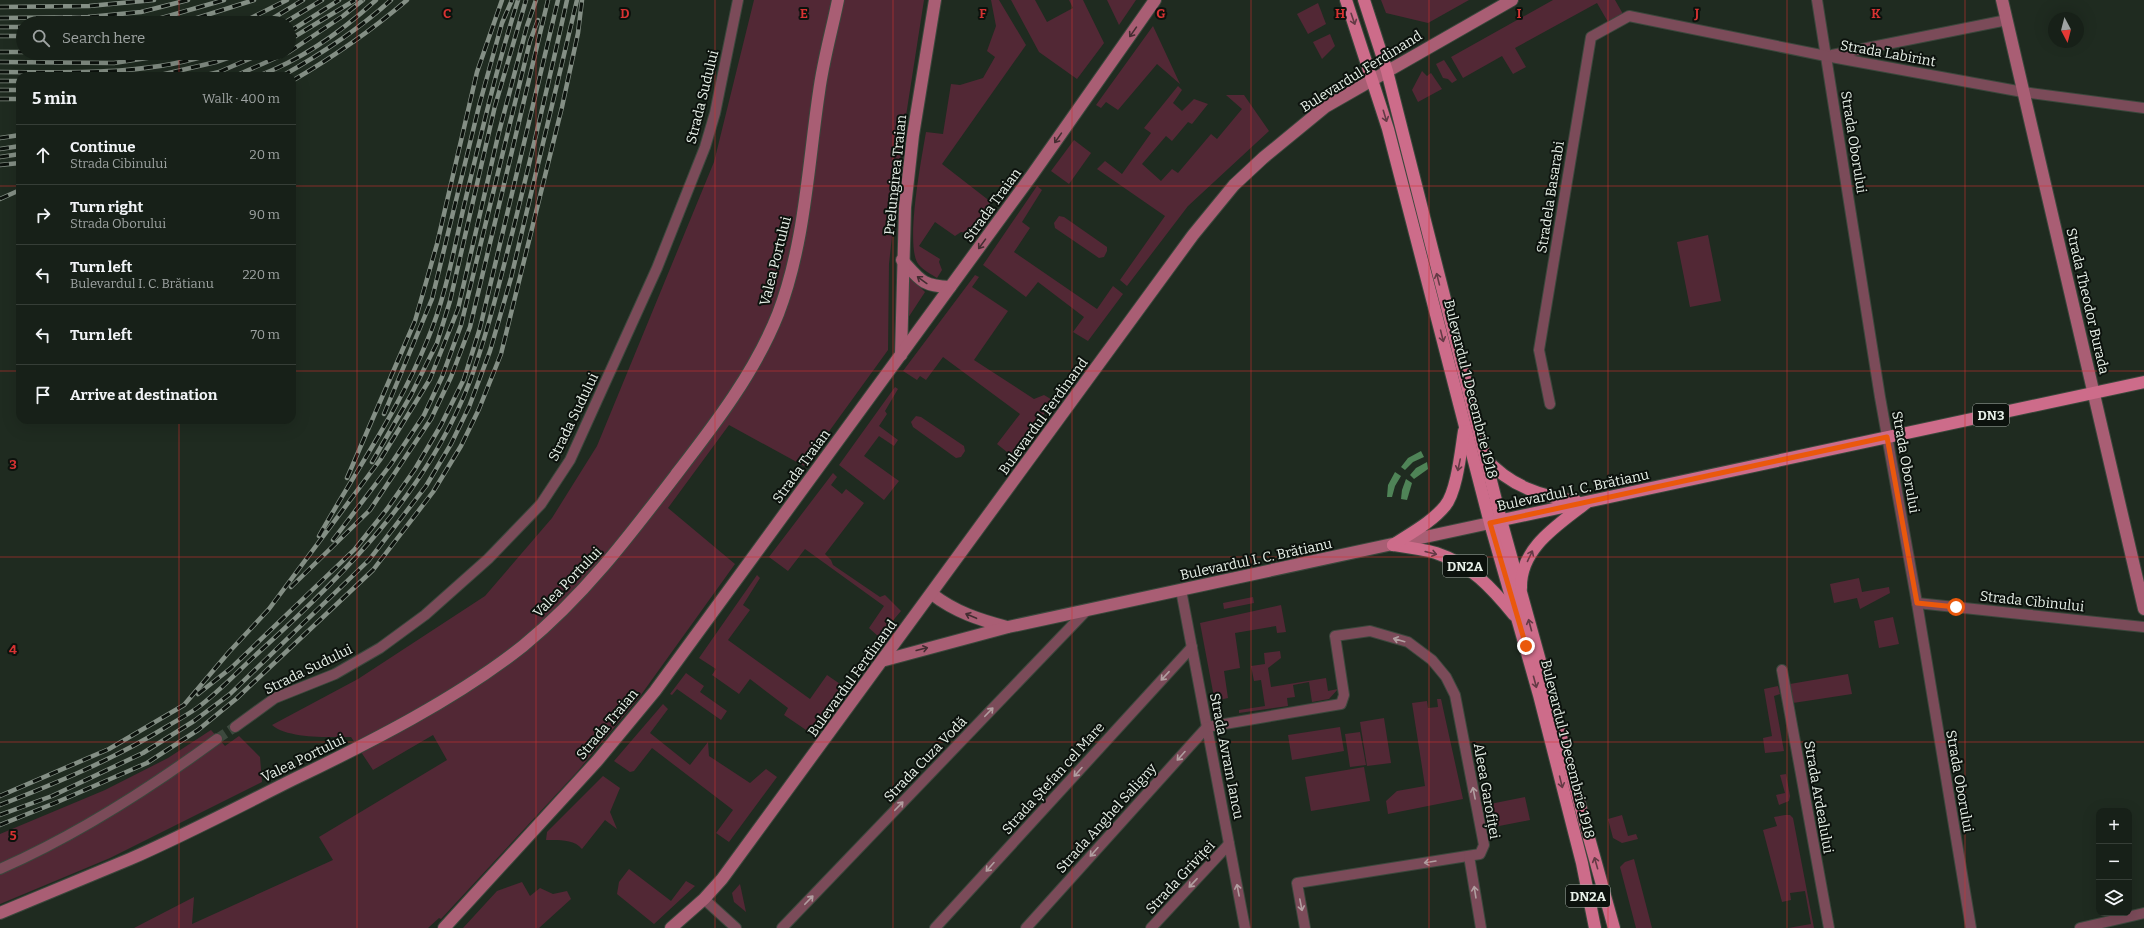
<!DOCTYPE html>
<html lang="en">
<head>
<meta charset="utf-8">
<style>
  body { margin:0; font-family:Bitter,serif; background:#202821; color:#f1f3f6 }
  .controls { position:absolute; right:12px; bottom:12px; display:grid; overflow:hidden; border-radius:8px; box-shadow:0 4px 16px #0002 }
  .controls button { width:36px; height:36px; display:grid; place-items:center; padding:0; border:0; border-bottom:1px solid #363e37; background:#172018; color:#f1f3f6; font:20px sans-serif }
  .compass { position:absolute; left:2048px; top:12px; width:36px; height:36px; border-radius:50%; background:#172018; box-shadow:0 4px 16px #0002; rotate:173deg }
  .stop { position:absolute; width:12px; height:12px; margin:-9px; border:3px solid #ea580c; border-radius:50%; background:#fff }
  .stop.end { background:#ea580c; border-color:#fff; box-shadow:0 1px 4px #0008 }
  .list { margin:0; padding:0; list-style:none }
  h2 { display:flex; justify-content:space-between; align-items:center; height:52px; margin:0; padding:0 16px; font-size:17px }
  h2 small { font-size:13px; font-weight:400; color:#9ea3a2 }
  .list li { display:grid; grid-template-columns:26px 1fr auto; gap:12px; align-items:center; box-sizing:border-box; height:60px; padding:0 16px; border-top:1px solid #363e37 }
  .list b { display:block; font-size:15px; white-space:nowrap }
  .list p { margin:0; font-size:13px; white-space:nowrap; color:#9ea3a2 }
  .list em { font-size:13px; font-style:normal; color:#9ea3a2 }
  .icon { flex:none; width:22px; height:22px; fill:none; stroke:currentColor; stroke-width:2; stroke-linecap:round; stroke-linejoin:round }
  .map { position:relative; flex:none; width:2144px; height:928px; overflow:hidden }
  .search { position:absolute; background:#172018; box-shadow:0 4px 16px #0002; left:16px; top:16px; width:280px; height:44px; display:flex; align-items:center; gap:10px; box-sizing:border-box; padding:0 14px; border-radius:22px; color:#9ea3a2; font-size:15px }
  .panel { position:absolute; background:#172018; box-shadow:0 4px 16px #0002; left:16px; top:72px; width:280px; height:352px; border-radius:12px }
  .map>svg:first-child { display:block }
</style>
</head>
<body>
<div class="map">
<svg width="2144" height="928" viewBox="0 0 2144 928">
  <rect width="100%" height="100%" fill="#1f2b20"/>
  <g fill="#522835">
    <path d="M754,0H924L903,135L889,264L888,350L804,466L729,425L668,508L735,564L638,699L577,772L441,919L439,918L428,928H134L194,897L192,924L333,860L319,837L447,760L433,735L373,770L351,737C330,737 288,739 272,725L358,679L485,596L552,518L597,446L714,162Z"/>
    <path d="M991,0H999L1026,45L942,164L991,202L969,233L961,232L955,236L935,222L919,246L940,259L939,262L942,270L937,278C931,274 923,270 919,265C904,249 922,156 926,132L943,134L951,84L960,85L983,78L995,57L987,51L996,26Z"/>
    <path d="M1011,0H1035L1047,22L1073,8L1069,0H1083L1104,43L1077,79L1039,52Z"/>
    <path d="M1107,0H1136L1119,25Z"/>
    <path d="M1381,0H1469L1428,23L1386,13Z"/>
    <path d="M1553,0H1615L1623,14L1608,22L1597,3L1515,48L1526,67L1513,74L1502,56L1463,78L1451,57Z"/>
    <path d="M1318,3L1326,24L1308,34L1297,14Z"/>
    <path d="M1153,26L1180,84L1157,64L1118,110L1106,102L1101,108L1096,105Z"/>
    <path d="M1330,34L1335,46L1322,59L1313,42Z"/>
    <path d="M1444,60L1457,80L1452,83L1448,79L1443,78L1436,64Z"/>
    <path d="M1422,71L1427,76L1431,73L1442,89L1418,102L1412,90Z"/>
    <path d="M1178,86L1182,90L1173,103L1182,111L1194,99L1208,104L1192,124L1188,122L1172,141L1166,136L1142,164L1161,181L1172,169L1178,173L1211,134L1217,139L1242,109L1226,95H1244L1269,131L1188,206L1127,286L1120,280L1165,216L1097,169L1105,161L1122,174L1151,133L1144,128Z"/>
    <path d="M1074,140L1091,153L1069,184L1051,171Z"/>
    <path d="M1037,186L1042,190L1022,222L1030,228L1014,252L1097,309L1113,286L1123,294L1088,341L1073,332L1084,317L1038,282L1026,297L983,265Z"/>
    <path d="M1059,216L1064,217L1107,247V251L1104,257L1099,258L1055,228L1054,223Z"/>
    <path d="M1708,235L1721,301L1690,307L1677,242Z"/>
    <path d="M975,275L979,277L972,287L1008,311L974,360L1034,399L1044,395L1054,401L1012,456L997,444L1020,414L943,357L926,380L920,376L917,380L903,371Z"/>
    <path d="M907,278H911L925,292L908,318Z"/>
    <path d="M895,387L898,389L885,411L887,414L879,426L898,440L894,446L879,436L864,456L899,481L884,500L839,465Z"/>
    <path d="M916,416L921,417L964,446L965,451L961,457L956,458L913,427L911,422Z"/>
    <path d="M833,473L837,477L831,485L842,494L846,489L864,503L825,554L831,560L833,565L880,597L885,595L901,611L879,637L869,628L884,606L805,549L788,571L769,557Z"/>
    <path d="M757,575L760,578L743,605L750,610L728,640L810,699L827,675L843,686L809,732L784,715L788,708L750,679L739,694L712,675L716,669L699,658Z"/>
    <path d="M1859,578L1862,592L1889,587L1890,593L1860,609L1857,598L1834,603L1830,584Z"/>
    <path d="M1253,597L1254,603L1224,609L1223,603Z"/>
    <path d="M1281,605L1286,632L1277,633L1276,626L1235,633L1240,668L1224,671L1228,698L1219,700L1221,712L1217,713L1200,623Z"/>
    <path d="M1893,617L1899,644L1879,648L1874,621Z"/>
    <path d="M1280,651L1281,658L1268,668L1271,687L1326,678L1328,691L1338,689L1329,699L1312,702L1309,682L1293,685L1295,697L1287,698L1288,706L1239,713V710L1265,706L1261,680L1254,681L1251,666L1265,664L1264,653Z"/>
    <path d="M686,673L704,686L700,692L727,711L721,720L677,689L672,695L670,694Z"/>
    <path d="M1848,674L1852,694L1793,703L1790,684Z"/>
    <path d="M1778,686L1780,694L1774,696L1784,751L1765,753L1763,738L1772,736L1764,689Z"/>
    <path d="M1437,699H1441L1463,799L1388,814L1386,801L1397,791L1425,786L1412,703L1427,701L1428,708L1438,707Z"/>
    <path d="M663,704L668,709L650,733L690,765L708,742L709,756L750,783L766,769L777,777L729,842L716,833L733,810L652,748L634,771L630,772L614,761Z"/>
    <path d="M1384,718L1391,763L1367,766L1360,722Z"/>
    <path d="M1340,727L1344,751L1292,760L1288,735Z"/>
    <path d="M211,730L225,746L239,736L260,757L262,782L110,858L0,904V834L105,790L168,758Z"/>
    <path d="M1360,732L1366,765L1350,767L1345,734Z"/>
    <path d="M1364,767L1370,801L1311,811L1305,777Z"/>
    <path d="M1786,774L1790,796L1789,801L1779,805L1776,795L1785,793L1780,775Z"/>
    <path d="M603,776L620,788L610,812L617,829L605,820L582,849C574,839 559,840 546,840L547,832Z"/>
    <path d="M1525,797L1530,820L1494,827L1490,804Z"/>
    <path d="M1622,815L1628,836L1636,834L1638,839L1622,843L1613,838L1608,819Z"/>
    <path d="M1785,815H1790L1793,818L1814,928H1788L1811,924L1805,891L1790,893L1791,900L1782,902L1763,830L1777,826L1774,817Z"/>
    <path d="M1634,859L1652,928H1636L1620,867L1625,862Z"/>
    <path d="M629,869L671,901L686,881L695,886L654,924L617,894L619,882Z"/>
    <path d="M522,882L530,896L540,888L553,894L567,891L571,899L539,928H463L497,891Z"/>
    <path d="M740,884L746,912L734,902L732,893Z"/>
  </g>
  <g fill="#4f8457">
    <path d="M1421,451L1424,457L1413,462L1405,470L1401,467L1408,458Z"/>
    <path d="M1427,462L1428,469L1414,479L1410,475L1416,468Z"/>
    <path d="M1395,472L1401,476L1395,486L1392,497H1387L1388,485Z"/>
    <path d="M1406,479L1412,483L1407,500L1401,499L1402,490Z"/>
  </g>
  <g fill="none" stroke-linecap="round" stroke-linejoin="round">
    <path stroke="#3d493e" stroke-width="10" stroke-dasharray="10 5" stroke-linecap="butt" d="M217,739L235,727"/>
    <g stroke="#3b473c" stroke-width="12">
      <g id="street">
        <path d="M1817,0L1880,397L1917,603L1971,928"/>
        <path d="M1832,55L2007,20"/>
        <path d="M1550,404L1539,350L1591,37L1629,16L1826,56L2023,92L2144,108"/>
        <path d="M1181,590L1245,928"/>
        <path d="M1917,603L2144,627"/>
        <path d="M1782,670L1829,928"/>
        <path d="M235,727L275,698L335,674L380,648L425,615L488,559L541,504L570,460L657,268L705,147L715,113L738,0"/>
        <path d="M1207,727L1341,704L1344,695L1335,636L1370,631L1408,642L1432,660L1446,677L1455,695L1484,845L1480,854L1297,883L1305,928"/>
        <path d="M1469,856L1481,928"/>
        <path d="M0,869C77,835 149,789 217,739"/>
        <path d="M704,899L736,928"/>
        <path d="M782,928L1087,610"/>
        <path d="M935,928L1192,647"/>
        <path d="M1026,928L1207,727"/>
        <path d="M1151,928L1229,844"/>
        <path d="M2080,928L2144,913"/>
      </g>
    </g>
    <g stroke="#3b473c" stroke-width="14">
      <g id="secondary">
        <path d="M2002,0L2144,609"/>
        <path d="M902,260C920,280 922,286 950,287"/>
        <path d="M901,355L905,207L913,135L935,0"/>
        <path d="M932,594C955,612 980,620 1007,627"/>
        <path d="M885,660L1008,627L1490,523"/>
        <path d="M0,913C43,895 87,877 130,859C185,835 238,807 292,780C369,743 456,699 523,646C584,596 630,535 678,472C715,424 755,372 778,314C805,244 808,165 819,92C823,61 832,30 838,0"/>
        <path d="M444,928L597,761L655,691L1032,175L1155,0"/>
        <path d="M671,928L704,899L722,879L1193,235L1234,185L1263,158L1325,107L1512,0"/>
      </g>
    </g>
    <g stroke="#3b473c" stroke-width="14">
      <g id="primary">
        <path d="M1346,0L1388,129L1490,523L1539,695L1582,863L1595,928"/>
        <path d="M1364,0L1387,71L1501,520L1614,928"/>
        <path d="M1485,458C1510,486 1540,496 1576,501"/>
        <path d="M1493,522L2144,382"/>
        <path d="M1393,545C1407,547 1422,549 1436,553C1470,564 1492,588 1514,615"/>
        <path d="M1393,545C1411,533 1432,522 1445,506C1457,492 1461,449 1464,431"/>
        <path d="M1521,588C1520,548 1558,525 1586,503"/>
      </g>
    </g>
    <use href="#street" stroke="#7b4b59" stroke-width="10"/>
    <use href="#secondary" stroke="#a95e74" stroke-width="12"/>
    <use href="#primary" stroke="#cd6c8a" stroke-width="12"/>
    <g stroke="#848f85" stroke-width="4.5">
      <g id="rail">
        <path d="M0,7L89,6L154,0"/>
        <path d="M0,18L88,17L141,12L188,0"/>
        <path d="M144,23L224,0"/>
        <path d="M181,23L254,0"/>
        <path d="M241,23L287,0"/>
        <path d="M265,23L303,0"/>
        <path d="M284,23L322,0"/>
        <path d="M0,27H23"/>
        <path d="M289,32L339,0"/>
        <path d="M0,36H23"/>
        <path d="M289,40L355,0"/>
        <path d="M0,52H23"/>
        <path d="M289,52L343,16L363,0"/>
        <path d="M67,53H102"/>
        <path d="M0,62L114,63L180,53"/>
        <path d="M0,72C73,72 145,76 215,53"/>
        <path d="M156,76L216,62L242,53"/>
        <path d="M202,76L219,72L263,53"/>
        <path d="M235,76L287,53"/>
        <path d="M258,76C303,59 341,32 376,0"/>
        <path d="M282,76C321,54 358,30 391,0"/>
        <path d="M0,81H20"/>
        <path d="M292,81C333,57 371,31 407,0"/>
        <path d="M0,90H20"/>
        <path d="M0,99H20"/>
        <path d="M0,138L20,135"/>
        <path d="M0,149L20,146"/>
        <path d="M0,157L20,154"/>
        <path d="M0,165L20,163"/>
        <path d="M0,199L20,190"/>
        <path d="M384,414L432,299L479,106L502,23L512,0"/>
        <path d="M372,462L411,395L437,343L450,301L495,106L526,0"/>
        <path d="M347,478L415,321L437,244L477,72L502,0"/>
        <path d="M319,536C355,472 400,408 427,341C445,299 453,254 463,210C480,139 496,69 518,0"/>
        <path d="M333,540L391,464L424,415L442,377L461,325L530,41L538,20"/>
        <path d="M291,587L370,510L431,419L451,377L470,327L548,0"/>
        <path d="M198,694L231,668L355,549L387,509L415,469L441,425L464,379L480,328L558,0"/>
        <path d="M0,796L109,749L184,705L229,652L269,609L380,460L430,379L458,309L498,136L527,26L536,0"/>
        <path d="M0,805C57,783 114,759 166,727C176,721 187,715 197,708C219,692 239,670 259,652C345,574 428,491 470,381C488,332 500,280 513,230C532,153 550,77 567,0"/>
        <path d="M0,815L52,796L143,753L194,721L230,694L369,560L426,486L451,444L469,407L490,351L511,278L577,0"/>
        <path d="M0,825L55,803L147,763L198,730L236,699L373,570L433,492L461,446L479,409L501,354L562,107L578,33L582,0"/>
      </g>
    </g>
    <use href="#rail" stroke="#0c120d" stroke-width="3" stroke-dasharray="9" stroke-linecap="butt"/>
  </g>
  <defs><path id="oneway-shaft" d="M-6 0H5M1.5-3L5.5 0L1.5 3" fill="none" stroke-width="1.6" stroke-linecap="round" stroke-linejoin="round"/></defs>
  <g stroke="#633a45">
    <use href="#oneway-shaft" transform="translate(1353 19) rotate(71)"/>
    <use href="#oneway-shaft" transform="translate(1385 116) rotate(73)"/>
    <use href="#oneway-shaft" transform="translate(1438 279) rotate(-104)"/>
    <use href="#oneway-shaft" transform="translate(1442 336) rotate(76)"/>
    <use href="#oneway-shaft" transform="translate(1459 465) rotate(102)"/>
    <use href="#oneway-shaft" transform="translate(1431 553) rotate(14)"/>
    <use href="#oneway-shaft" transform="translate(1530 556) rotate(-65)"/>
    <use href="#oneway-shaft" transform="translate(1530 625) rotate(-105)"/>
    <use href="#oneway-shaft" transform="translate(1535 682) rotate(75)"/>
    <use href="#oneway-shaft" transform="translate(1561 782) rotate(76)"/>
    <use href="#oneway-shaft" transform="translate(1596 863) rotate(-106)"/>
  </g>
  <g stroke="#432d31">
    <use href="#oneway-shaft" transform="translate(1133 32) rotate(125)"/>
    <use href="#oneway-shaft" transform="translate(1058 138) rotate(125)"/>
    <use href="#oneway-shaft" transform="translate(982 244) rotate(126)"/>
    <use href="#oneway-shaft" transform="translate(922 280) rotate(-144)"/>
    <use href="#oneway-shaft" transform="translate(971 616) rotate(-157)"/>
    <use href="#oneway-shaft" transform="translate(922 649) rotate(-14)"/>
  </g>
  <g stroke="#b19ea0">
    <use href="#oneway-shaft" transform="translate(1399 640) rotate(-164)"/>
    <use href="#oneway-shaft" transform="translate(1165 676) rotate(133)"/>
    <use href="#oneway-shaft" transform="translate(989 712) rotate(-46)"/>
    <use href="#oneway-shaft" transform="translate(1181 756) rotate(132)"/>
    <use href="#oneway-shaft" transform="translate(1078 772) rotate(132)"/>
    <use href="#oneway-shaft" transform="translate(1474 793) rotate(-101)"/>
    <use href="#oneway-shaft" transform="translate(899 806) rotate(-46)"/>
    <use href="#oneway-shaft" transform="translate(1094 852) rotate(132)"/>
    <use href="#oneway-shaft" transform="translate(1430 862) rotate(171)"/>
    <use href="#oneway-shaft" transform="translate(990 867) rotate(132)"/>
    <use href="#oneway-shaft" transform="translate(1193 883) rotate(133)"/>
    <use href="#oneway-shaft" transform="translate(1238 890) rotate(-101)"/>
    <use href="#oneway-shaft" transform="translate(1475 892) rotate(-99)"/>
    <use href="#oneway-shaft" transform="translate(809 900) rotate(-46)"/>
    <use href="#oneway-shaft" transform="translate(1301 905) rotate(79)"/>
  </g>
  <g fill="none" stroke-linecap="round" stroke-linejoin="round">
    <path stroke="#ea580c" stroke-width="5" d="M1526,646L1490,523L1887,437L1917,603L1956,607"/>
  </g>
  <path fill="none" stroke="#d73232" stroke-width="1" stroke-opacity="0.55" d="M179,0V23M357,0V928M536,0V928M715,0V928M893,0V928M1072,0V928M1251,0V928M1429,0V928M1608,0V928M1787,0V928M1965,0V928M179,53V76M0,186H20M292,186H2144M0,371H20M292,371H2144M179,420V928M0,557H2144M0,742H2144"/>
  <g text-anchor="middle" stroke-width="4" stroke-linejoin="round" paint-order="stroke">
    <g fill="#0c120d" stroke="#a5ada6" stroke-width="1">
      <rect x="1973" y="404" width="36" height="22" rx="3"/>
      <rect x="1443" y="555" width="44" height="22" rx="3"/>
      <rect x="1566" y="885" width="44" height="22" rx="3"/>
    </g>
    <g font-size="13" font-weight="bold" fill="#e7f0e8">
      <text x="1991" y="420">DN3</text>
      <text x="1465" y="571">DN2A</text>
      <text x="1588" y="901">DN2A</text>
    </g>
    <g font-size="14" fill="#e7f0e8" stroke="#0c120d">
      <text transform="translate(1888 53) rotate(10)" y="5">Strada Labirint</text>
      <text transform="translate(1361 71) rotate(-32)" y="5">Bulevardul Ferdinand</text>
      <text transform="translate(702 97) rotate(-76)" y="5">Strada Sudului</text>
      <text transform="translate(1854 142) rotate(81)" y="5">Strada Oborului</text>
      <text transform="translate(895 175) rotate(-84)" y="5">Prelungirea Traian</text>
      <text transform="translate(1550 197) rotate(-81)" y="5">Stradela Basarabi</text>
      <text transform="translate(992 205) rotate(-54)" y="5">Strada Traian</text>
      <text transform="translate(775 261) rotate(-76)" y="5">Valea Portului</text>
      <text transform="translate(2088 301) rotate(77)" y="5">Strada Theodor Burada</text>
      <text transform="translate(1471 389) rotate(76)" y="5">Bulevardul 1 Decembrie 1918</text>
      <text transform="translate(1043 416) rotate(-54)" y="5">Bulevardul Ferdinand</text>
      <text transform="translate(573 417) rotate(-64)" y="5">Strada Sudului</text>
      <text transform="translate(1906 462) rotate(80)" y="5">Strada Oborului</text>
      <text transform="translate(801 466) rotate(-54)" y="5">Strada Traian</text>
      <text transform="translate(1573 490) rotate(-12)" y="5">Bulevardul I. C. Brătianu</text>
      <text transform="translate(1256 559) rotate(-12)" y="5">Bulevardul I. C. Brătianu</text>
      <text transform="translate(567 582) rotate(-46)" y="5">Valea Portului</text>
      <text transform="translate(2032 601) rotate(6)" y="5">Strada Cibinului</text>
      <text transform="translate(308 669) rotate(-26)" y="5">Strada Sudului</text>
      <text transform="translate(852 678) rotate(-54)" y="5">Bulevardul Ferdinand</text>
      <text transform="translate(607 724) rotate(-50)" y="5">Strada Traian</text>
      <text transform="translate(1568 749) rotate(76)" y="5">Bulevardul 1 Decembrie 1918</text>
      <text transform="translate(1227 756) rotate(79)" y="5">Strada Avram Iancu</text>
      <text transform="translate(303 758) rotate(-26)" y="5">Valea Portului</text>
      <text transform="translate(925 759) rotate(-46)" y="5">Strada Cuza Vodă</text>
      <text transform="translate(1053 778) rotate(-48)" y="5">Strada Ștefan cel Mare</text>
      <text transform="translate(1960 781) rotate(80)" y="5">Strada Oborului</text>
      <text transform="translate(1487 791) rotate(80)" y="5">Aleea Garofiței</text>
      <text transform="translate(1819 797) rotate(80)" y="5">Strada Ardealului</text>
      <text transform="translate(1106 818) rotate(-48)" y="5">Strada Anghel Saligny</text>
      <text transform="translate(1180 877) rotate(-47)" y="5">Strada Griviței</text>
    </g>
  </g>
  <g font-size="13" text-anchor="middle" font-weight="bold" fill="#d73232" stroke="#0c120d" stroke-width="4" stroke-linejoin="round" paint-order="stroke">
    <text x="447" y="18">C</text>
    <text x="625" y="18">D</text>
    <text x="804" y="18">E</text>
    <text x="983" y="18">F</text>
    <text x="1161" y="18">G</text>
    <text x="1340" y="18">H</text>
    <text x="1519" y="18">I</text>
    <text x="1697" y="18">J</text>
    <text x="1876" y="18">K</text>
    <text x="13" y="469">3</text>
    <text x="13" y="654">4</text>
    <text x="13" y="840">5</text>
  </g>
</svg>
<div class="controls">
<button>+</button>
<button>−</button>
<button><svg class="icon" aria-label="layers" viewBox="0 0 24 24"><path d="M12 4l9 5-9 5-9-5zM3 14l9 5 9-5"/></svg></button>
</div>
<svg class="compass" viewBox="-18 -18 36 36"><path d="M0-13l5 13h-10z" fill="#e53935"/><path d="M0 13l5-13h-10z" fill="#9ea3a2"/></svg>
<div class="stop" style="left:1956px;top:607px"></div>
<div class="stop end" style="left:1526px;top:646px"></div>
<div class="search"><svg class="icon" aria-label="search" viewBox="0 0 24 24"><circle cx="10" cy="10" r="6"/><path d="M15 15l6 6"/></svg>Search here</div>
<section class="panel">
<h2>5 min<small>Walk · 400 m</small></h2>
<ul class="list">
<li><svg class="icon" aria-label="ahead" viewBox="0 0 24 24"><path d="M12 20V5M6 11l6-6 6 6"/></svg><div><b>Continue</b><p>Strada Cibinului</p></div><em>20 m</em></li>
<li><svg class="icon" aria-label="right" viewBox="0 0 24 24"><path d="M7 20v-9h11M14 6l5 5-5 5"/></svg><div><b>Turn right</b><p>Strada Oborului</p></div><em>90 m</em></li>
<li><svg class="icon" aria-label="left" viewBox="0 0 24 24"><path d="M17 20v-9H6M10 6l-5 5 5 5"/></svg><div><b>Turn left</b><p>Bulevardul I. C. Brătianu</p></div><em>220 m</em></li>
<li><svg class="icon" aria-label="left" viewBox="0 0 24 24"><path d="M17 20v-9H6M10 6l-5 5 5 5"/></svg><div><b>Turn left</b></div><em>70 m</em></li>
<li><svg class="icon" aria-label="arrive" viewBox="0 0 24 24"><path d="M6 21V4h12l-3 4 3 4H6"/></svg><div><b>Arrive at destination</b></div></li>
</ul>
</section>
</div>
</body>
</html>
